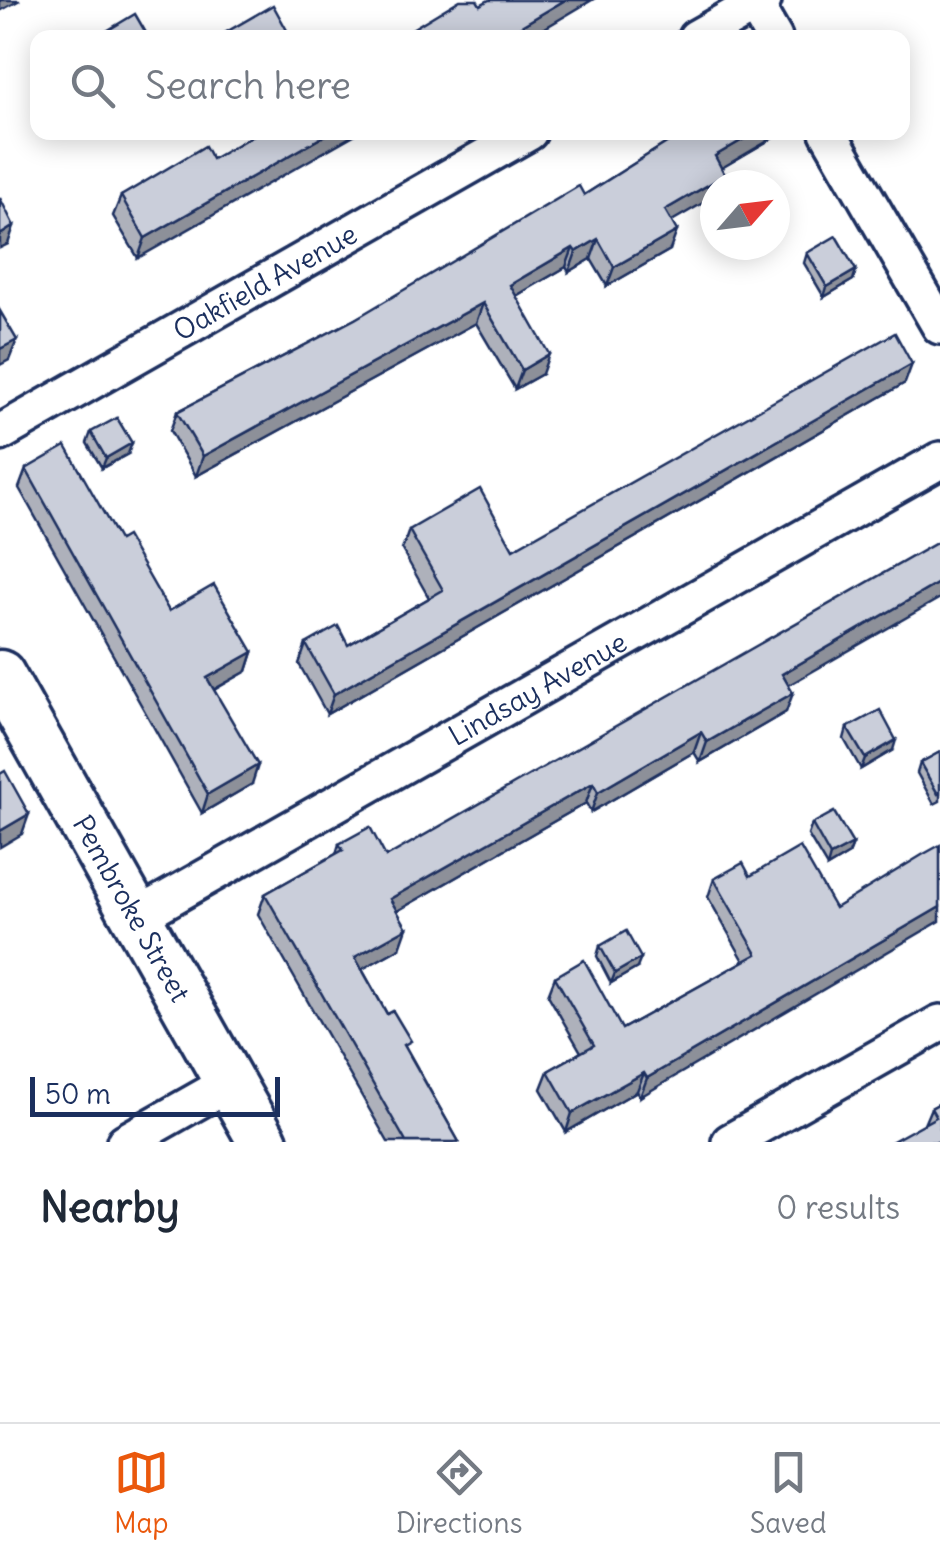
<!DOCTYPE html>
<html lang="en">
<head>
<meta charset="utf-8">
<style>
  body { margin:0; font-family:Delius,sans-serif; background:#f6f6f7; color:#1f2937 }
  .compass { position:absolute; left:700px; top:170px; width:90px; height:90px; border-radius:50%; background:#fff; box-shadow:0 5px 25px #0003; rotate:62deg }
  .scale { position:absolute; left:30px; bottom:25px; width:250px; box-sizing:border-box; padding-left:10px; border:5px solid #1b2f5e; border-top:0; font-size:28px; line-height:35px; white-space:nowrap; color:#1b2f5e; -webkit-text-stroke:8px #fff; paint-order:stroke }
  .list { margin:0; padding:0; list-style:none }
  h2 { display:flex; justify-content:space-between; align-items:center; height:130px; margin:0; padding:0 40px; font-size:42px }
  h2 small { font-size:32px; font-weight:400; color:#747a83 }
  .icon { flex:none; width:55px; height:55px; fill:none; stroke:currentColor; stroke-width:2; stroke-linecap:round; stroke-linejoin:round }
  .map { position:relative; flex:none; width:940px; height:1142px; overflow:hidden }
  .search { position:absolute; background:#fff; box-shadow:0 5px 25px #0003; left:30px; right:30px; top:30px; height:110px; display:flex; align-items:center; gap:25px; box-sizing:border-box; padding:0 35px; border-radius:20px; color:#747a83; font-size:38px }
  .sheet { height:280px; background:#fff }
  nav { display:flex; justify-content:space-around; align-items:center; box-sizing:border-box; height:140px; border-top:2px solid #e0e1e3; background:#fff; font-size:28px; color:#747a83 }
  nav a { display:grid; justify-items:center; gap:5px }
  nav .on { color:#ea580c }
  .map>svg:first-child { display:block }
</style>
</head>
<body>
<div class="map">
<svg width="940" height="1142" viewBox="0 0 940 1142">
  <rect width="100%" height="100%" fill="#fff"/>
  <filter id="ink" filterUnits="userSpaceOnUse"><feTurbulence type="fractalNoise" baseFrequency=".01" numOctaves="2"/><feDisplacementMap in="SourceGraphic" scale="20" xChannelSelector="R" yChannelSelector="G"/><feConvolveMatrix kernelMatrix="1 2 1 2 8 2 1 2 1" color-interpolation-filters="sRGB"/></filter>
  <g filter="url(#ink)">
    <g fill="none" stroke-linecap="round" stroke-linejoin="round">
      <g stroke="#1b2f5e" stroke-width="42">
        <g id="street">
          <path d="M752,0L774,38"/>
          <path d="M696,38L763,0"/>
          <path d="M828,132L940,326"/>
          <path id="s1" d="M0,433L529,132"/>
          <path id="s2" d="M136,917L940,460"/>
          <path d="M125,1142L229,1083"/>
          <path d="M730,1142L940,1023"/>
        </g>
      </g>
      <g stroke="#1b2f5e" stroke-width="55">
        <g id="secondary">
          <path id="s3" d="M0,675L263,1142"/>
        </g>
      </g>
      <use href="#street" stroke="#fff" stroke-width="35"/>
      <use href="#secondary" stroke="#fff" stroke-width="48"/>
    </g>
    <g fill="#aeb1bb" stroke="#1b2f5e" stroke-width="2.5">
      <path d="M684,132H775L773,138L721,168L725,175L722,185H715L672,221L670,250L607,286L591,259L569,272L566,267L516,296L542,374L515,389L476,323L196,476L170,431L177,412L355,319L584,195Z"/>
      <path d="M212,159L138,258L113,216L121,196Z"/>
      <path d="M807,253L856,270L853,280L824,297L804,263Z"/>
      <path d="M905,383L327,714L299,664L306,644L348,645L429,598L402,550L409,530L513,549Z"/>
      <path d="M91,432L128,454L102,468L87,443Z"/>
      <path d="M26,469L119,540L169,611L253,652L247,671L214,690L252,784L202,813L19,488Z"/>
      <path d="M789,685L786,712L700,762L694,752L591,812L586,803L397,911L400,948L362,969L459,1142H388L258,914L265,894L336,854L339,844L386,857Z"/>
      <path d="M847,728L893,750L861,769L844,739Z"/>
      <path d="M940,752V801L934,804L917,773L920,763Z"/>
      <path d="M812,824L853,844L849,854L827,867L808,835Z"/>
      <path d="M750,876L835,908L640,1097L637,1091L566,1132L541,1089L548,1071L581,1052L548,995L555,977L622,1029L744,961L708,897L714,879Z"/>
      <path d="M600,946L637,968L611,983L597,956Z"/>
      <path d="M940,1103V1142L925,1122L931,1108Z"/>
    </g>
    <g fill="#8d9099" stroke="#1b2f5e" stroke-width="2.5">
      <path d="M0,0H20L0,11Z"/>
      <path d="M565,0H592L528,38H501Z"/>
      <path d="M331,132H359L138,258L145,238Z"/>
      <path d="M756,132H775L773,138L708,176L715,156Z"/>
      <path d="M725,175L722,185H715V196L658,229L665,210Z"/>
      <path d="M14,226L8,244L0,248V235Z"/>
      <path d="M677,231L670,250L607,286L614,267Z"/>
      <path d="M598,239L591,259L569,272L576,252Z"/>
      <path d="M573,248L566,267L502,304L510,285Z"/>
      <path d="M856,270L853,280L824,297L827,287Z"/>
      <path d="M483,303L476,323L196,476L203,456Z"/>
      <path d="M17,340L9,360L0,365V349Z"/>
      <path d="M549,354L542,374L515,389L522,370Z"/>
      <path d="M912,364L905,383L327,714L334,694Z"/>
      <path d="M132,443L128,454L102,468L106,458Z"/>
      <path d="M940,582V598L775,693L782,674Z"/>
      <path d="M253,652L247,671L200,697L207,678Z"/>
      <path d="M793,693L786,712L700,762L707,742Z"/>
      <path d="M701,732L694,752L591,812L598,792Z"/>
      <path d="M896,740L893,750L861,769L865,758Z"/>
      <path d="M258,765L252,784L202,813L208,794Z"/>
      <path d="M593,783L586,803L383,919L390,899Z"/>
      <path d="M29,814L22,834L0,847V831Z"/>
      <path d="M853,844L849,854L827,867L830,856Z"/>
      <path d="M940,907V921L640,1097L647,1078Z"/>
      <path d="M407,928L400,948L348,977L355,957Z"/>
      <path d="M641,958L637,968L611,983L615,973Z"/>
      <path d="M644,1073L637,1091L566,1132L572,1113Z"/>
    </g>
    <g fill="#caceda" stroke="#1b2f5e" stroke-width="2.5">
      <path d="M460,0H477L480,5L489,0H565L501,38H397Z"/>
      <path d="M273,5L289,34L282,38H216Z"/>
      <path d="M135,14L149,38H95Z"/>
      <path d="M259,132H331L145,238L121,196L205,146L212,159Z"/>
      <path d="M684,132H756L715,156L725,175L665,210L677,231L614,267L598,239L576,252L573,248L510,285L549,354L522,370L483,303L203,456L177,412L355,319L579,186L584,195Z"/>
      <path d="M0,198L14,226L0,235Z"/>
      <path d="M836,236L856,270L827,287L807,253Z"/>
      <path d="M0,311L17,340L0,349Z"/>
      <path d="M895,333L912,364L334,694L306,644L338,626L348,645L443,590L409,530L480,489L513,549Z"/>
      <path d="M117,418L132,443L106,458L91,432Z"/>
      <path d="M66,446L119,540L126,536L169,611L214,585L253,652L207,678L258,765L208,794L26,469Z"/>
      <path d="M940,541V582L782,674L793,693L707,742L701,732L598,792L593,783L390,899L407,928L355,957L387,1014L393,1011L411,1041L404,1045L459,1142H406L265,894L343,850L339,844L370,827L386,857Z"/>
      <path d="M880,710L896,740L865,758L847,728Z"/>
      <path d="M940,752V793L938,794L920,763Z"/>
      <path d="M5,771L29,814L0,831V774Z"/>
      <path d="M834,812L853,844L830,856L812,824Z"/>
      <path d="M940,845V907L647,1078L644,1073L572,1113L548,1071L594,1045L555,977L584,960L622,1029L757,954L714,879L743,863L750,876L800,847L835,908L922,855Z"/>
      <path d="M626,931L641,958L615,973L600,946Z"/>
      <path d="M940,1103V1142H891L936,1117L931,1108Z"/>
    </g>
  </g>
  <g text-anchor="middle" stroke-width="10" stroke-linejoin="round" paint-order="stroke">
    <g font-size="28" fill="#1b2f5e" stroke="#fff">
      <text dy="10" stroke="none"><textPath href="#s1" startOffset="305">Oakfield Avenue</textPath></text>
      <text dy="10" stroke="none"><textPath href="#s2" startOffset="462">Lindsay Avenue</textPath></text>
      <text dy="10" stroke="none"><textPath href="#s3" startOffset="268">Pembroke Street</textPath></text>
    </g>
  </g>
</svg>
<svg class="compass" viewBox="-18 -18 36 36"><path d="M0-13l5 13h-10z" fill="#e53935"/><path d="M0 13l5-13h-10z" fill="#747a83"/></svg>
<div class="scale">50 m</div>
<div class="search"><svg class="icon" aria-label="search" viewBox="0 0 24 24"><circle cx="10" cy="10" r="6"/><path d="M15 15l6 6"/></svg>Search here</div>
</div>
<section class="sheet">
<h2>Nearby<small>0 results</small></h2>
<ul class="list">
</ul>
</section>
<nav>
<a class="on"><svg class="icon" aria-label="map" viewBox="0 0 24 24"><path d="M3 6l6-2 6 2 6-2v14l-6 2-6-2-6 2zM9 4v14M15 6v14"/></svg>Map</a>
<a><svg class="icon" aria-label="directions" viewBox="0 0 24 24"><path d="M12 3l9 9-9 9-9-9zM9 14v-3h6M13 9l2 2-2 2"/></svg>Directions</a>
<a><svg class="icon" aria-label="saved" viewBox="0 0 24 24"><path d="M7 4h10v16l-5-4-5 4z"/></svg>Saved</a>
</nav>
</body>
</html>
